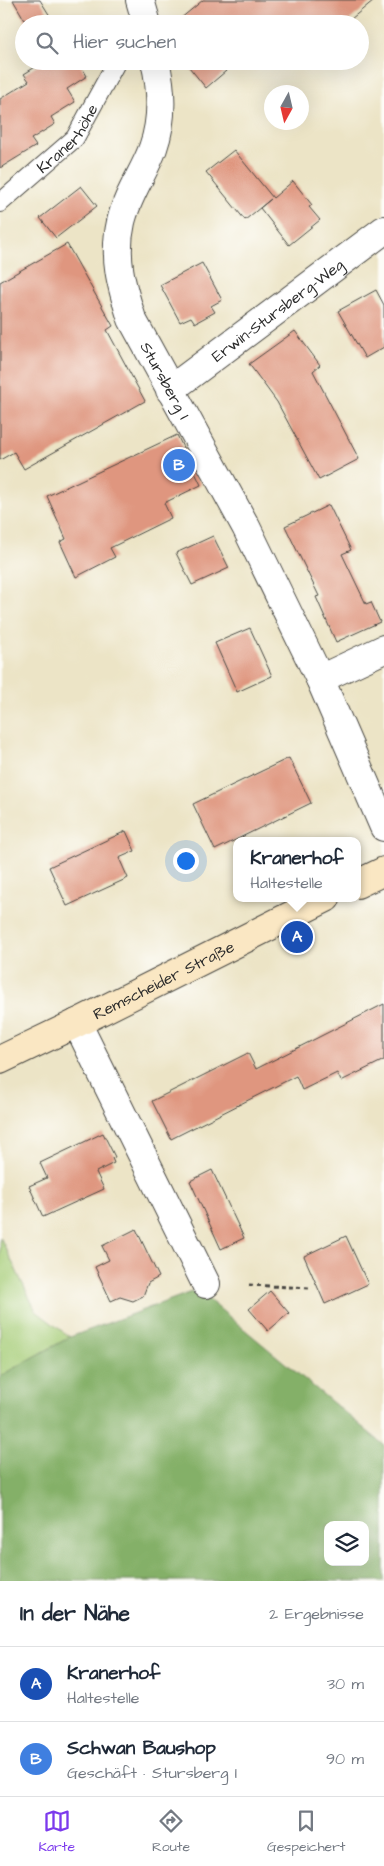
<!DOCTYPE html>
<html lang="de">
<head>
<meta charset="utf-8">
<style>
  body { margin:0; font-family:"Architects Daughter",sans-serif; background:#f6f6f7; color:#1f2937 }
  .controls { position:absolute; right:15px; bottom:15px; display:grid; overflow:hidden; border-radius:10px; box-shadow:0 5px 20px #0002 }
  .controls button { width:45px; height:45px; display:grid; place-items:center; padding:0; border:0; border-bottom:1px solid #e0e1e3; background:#fff; color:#1f2937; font:25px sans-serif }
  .compass { position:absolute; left:264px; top:85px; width:45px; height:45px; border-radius:50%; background:#fff; box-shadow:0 5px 20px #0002; rotate:188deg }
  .you { position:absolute; left:185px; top:860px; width:18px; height:18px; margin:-12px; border:4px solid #fff; border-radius:50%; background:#1a73e8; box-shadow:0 0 0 8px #1a73e833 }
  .badge { display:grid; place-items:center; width:32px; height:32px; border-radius:50%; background:#7c3aed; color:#fff; font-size:16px; font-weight:700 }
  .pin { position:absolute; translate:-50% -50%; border:2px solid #fff; box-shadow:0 1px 5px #0006 }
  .popup { position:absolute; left:233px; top:837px; width:128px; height:65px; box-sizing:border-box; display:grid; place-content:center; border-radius:10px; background:#fff; filter:drop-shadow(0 1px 4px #0005); font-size:16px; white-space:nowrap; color:#747a83 }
  .popup b { font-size:19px; color:#1f2937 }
  .popup::after { content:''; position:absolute; left:50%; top:100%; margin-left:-10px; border:10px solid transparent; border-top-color:#fff }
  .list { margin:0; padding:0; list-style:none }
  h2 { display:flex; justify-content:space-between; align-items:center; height:65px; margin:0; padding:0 20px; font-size:21px }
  h2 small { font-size:16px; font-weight:400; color:#747a83 }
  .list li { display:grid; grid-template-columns:32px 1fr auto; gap:15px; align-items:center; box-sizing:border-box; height:75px; padding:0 20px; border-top:1px solid #e0e1e3 }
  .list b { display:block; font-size:19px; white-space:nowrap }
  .list p { margin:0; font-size:16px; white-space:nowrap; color:#747a83 }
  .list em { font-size:16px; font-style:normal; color:#747a83 }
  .icon { flex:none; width:28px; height:28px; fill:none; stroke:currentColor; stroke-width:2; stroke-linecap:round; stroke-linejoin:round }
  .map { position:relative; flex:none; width:384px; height:1581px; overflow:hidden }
  .search { position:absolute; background:#fff; box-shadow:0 5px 20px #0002; left:15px; right:15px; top:15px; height:55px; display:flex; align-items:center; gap:12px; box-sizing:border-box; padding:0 18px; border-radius:28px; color:#747a83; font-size:19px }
  .sheet { height:215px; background:#fff }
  nav { display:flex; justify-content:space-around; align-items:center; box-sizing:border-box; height:70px; border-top:1px solid #e0e1e3; background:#fff; font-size:14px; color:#747a83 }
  nav a { display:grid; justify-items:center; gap:2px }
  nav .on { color:#7c3aed }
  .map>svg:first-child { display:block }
</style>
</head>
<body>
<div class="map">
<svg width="384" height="1581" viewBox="0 0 384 1581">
  <rect width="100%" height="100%" fill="#fdfcf7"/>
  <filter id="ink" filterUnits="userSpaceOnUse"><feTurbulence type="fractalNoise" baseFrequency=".02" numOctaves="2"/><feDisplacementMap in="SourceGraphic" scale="10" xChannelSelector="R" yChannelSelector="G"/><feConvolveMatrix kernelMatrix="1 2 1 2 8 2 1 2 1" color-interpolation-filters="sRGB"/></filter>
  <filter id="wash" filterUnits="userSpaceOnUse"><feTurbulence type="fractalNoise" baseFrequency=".0096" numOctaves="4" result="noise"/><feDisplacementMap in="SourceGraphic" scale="20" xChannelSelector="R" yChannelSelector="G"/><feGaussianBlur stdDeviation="1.12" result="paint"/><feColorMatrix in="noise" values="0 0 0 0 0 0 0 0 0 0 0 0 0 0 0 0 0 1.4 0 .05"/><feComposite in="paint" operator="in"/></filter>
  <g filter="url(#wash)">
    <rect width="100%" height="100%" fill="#ece4c6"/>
    <path fill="#a6cd78" stroke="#687c52" d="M0,1237L36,1311L70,1337L0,1376Z"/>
    <path fill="#84b068" stroke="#586e4a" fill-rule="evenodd" d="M197,1290L384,1445V1581H0V1376L70,1337ZM328,1525H365V1562H328Z"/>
    <g id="blocks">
      <g fill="#df967f">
        <path d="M13,0H40L55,24H27Z"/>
        <path d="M203,0H374L345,24H174Z"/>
        <path d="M45,61H78L87,76L67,89L75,102L51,117L55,124L31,139L36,146L0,168V99L29,81L24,74Z"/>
        <path d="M195,61H218L226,71L206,88L189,67Z"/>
        <path d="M234,150L273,198L293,181L312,205L309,207L320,220L289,245L260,208L271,199L245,220L206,172Z"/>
        <path d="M81,186L97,206L56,238L40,218Z"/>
        <path d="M67,244L113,326L107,330L145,401L24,469L14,452L0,460V282Z"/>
        <path d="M202,263L222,300L211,306L215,312L195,323L191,317L180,322L160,285Z"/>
        <path d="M376,290L384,305V347L365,358L338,311Z"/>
        <path d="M295,331L320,365L313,371L359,459L319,480L277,402L249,364Z"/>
        <path d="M177,435L201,485L164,503L171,518L110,548L115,557L76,577L60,542L66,539L47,496Z"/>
        <path d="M329,505L351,550L342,554L366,604L371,602L380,622L336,642L316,597L319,596L285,526Z"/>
        <path d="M213,536L229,568L192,585L176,553Z"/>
        <path d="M250,628L272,676L237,692L215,643Z"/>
        <path d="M289,758L311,803L215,850L193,804Z"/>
        <path d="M126,831L135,851L119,858L128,878L67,906L49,867Z"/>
        <path d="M384,1004V1060L341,1081L337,1073L302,1090L296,1076L171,1139L152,1101L248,1053L256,1069Z"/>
        <path d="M103,1133L115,1157L112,1158L114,1163L96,1172L104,1189L43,1217L29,1186L47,1178L40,1163Z"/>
        <path d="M212,1170L244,1238L221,1249L190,1181Z"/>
        <path d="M136,1229L159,1277L148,1283L143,1296L133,1301L120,1297L111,1301L95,1267L109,1260L102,1246Z"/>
        <path d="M346,1236L368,1284L325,1304L304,1256Z"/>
        <path d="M270,1291L289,1313L268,1331L249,1309Z"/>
      </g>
    </g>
  </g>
  <g filter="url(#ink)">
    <use href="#blocks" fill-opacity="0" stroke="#484742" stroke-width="1"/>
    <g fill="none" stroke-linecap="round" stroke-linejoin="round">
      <g stroke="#484742" stroke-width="20">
        <g id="service">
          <path id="s1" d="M0,203L75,138L117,61"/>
        </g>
      </g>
      <g stroke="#484742" stroke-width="30">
        <g id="minor">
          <path d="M140,0L147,24"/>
          <path id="s2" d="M155,61C162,90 163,120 153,148C144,173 127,195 121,222C113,257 121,285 132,319L246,527L320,679L384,827"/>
          <path id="s3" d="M170,390L384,230"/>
          <path d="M320,679L384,649"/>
          <path d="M77,1023L206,1284"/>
        </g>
      </g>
      <g stroke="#484742" stroke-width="30">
        <g id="secondary">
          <path d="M357,884L384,871"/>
          <path id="s4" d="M0,1060L77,1023L326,898"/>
        </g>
      </g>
      <path stroke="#484742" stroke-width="3" stroke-dasharray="4 4" stroke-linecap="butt" d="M249,1285L311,1288"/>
      <use href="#service" stroke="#fff" stroke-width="18"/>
      <use href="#minor" stroke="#fff" stroke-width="28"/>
      <use href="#secondary" stroke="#fae7c3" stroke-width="28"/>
    </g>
  </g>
  <g text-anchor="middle" stroke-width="5" stroke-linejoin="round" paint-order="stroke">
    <g font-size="16" fill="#2b2b2b" stroke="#fdfcf7">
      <text dy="6" stroke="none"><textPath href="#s1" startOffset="94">Kranerhöhe</textPath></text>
      <text dy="6" stroke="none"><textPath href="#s3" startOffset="134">Erwin-Stursberg-Weg</textPath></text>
      <text dy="6" stroke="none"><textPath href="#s2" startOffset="338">Stursberg I</textPath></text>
      <text dy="6" stroke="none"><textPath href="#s4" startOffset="182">Remscheider Straße</textPath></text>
    </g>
  </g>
</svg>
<div class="controls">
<button><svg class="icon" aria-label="layers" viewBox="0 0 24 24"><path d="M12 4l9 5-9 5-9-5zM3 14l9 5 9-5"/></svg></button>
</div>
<svg class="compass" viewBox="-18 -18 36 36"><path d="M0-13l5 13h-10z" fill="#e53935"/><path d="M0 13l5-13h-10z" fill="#747a83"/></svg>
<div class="you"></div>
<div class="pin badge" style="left:297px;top:937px;background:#1a4fb4">A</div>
<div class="popup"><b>Kranerhof</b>Haltestelle</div>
<div class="pin badge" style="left:179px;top:465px;background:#3f7fe0">B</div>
<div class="search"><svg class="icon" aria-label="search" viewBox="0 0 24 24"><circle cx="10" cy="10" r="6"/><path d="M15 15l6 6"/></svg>Hier suchen</div>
</div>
<section class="sheet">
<h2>In der Nähe<small>2 Ergebnisse</small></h2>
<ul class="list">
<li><span class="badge" style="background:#1a4fb4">A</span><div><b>Kranerhof</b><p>Haltestelle</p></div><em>30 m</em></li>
<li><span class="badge" style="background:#3f7fe0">B</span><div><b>Schwan Baushop</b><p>Geschäft · Stursberg I</p></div><em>90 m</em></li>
</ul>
</section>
<nav>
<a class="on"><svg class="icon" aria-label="map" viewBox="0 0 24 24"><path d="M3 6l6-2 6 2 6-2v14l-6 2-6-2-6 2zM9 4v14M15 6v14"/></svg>Karte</a>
<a><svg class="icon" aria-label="directions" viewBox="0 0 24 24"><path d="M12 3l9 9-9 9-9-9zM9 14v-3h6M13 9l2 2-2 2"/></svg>Route</a>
<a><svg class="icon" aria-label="saved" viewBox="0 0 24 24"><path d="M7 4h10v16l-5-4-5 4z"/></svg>Gespeichert</a>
</nav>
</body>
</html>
